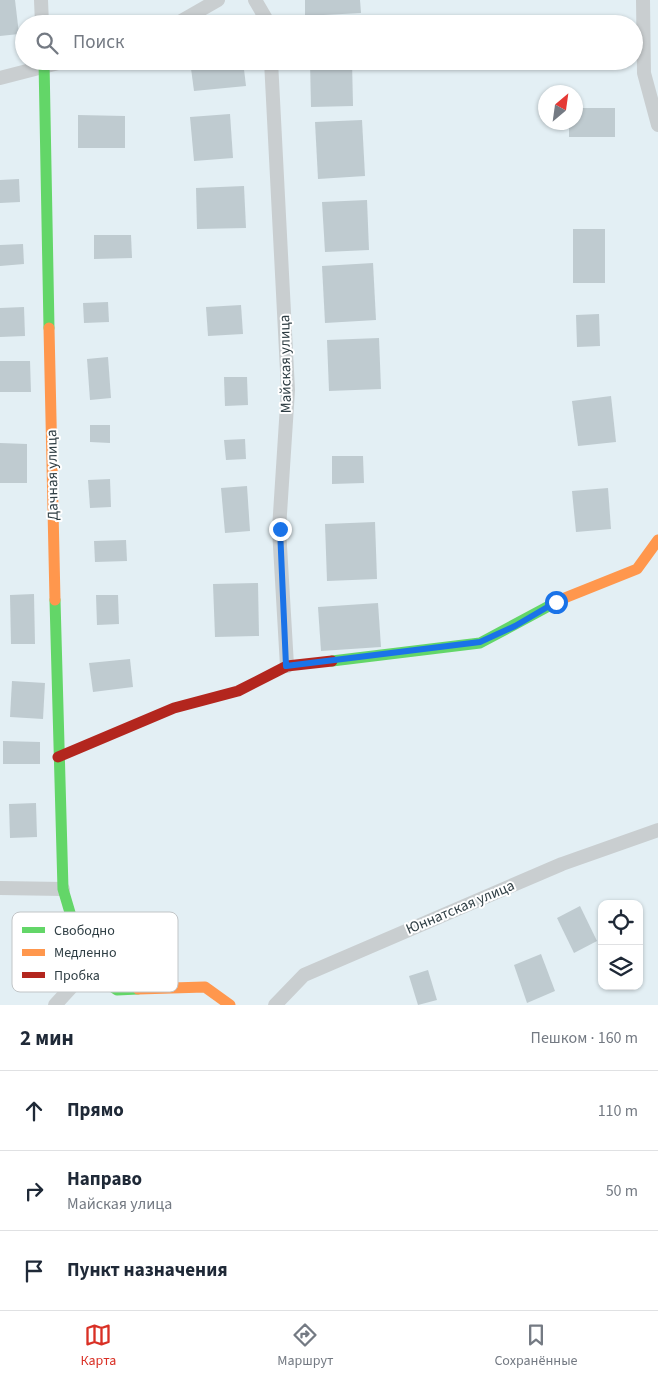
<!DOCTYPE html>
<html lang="ru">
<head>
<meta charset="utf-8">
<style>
  body { margin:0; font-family:"Source Sans 3",sans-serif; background:#f2f2f3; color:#1f2937 }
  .controls { position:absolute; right:15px; bottom:15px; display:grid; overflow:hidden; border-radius:10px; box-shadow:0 1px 4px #0004 }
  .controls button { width:45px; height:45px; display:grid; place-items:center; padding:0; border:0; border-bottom:1px solid #e0e1e3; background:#fff; color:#1f2937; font:25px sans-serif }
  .compass { position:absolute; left:538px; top:85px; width:45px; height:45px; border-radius:50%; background:#fff; box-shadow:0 1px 4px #0004; rotate:29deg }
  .stop { position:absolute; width:15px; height:15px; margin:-11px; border:4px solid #1a73e8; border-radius:50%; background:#fff }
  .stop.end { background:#1a73e8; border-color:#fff; box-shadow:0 1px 5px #0008 }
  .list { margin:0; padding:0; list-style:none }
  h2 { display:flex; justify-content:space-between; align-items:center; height:65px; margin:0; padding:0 20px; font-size:21px }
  h2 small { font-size:16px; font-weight:400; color:#747a83 }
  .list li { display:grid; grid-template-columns:32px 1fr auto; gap:15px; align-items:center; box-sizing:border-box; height:80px; padding:0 20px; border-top:1px solid #e0e1e3 }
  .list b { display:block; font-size:19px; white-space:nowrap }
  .list p { margin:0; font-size:16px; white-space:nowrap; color:#747a83 }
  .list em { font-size:16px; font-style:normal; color:#747a83 }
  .icon { flex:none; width:28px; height:28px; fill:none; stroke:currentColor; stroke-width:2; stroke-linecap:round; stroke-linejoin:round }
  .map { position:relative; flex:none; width:658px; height:1005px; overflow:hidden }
  .search { position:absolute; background:#fff; box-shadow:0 1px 4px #0004; left:15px; right:15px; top:15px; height:55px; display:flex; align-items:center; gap:12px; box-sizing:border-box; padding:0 18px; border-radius:28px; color:#747a83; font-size:19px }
  .sheet { height:305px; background:#fff }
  nav { display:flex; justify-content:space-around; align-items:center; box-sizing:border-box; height:70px; border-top:1px solid #e0e1e3; background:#fff; font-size:14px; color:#747a83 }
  nav a { display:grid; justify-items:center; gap:2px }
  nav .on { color:#d93025 }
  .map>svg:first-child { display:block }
</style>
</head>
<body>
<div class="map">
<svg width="658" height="1005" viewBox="0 0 658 1005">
  <rect width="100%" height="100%" fill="#e3eff4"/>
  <g fill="#bfcbd0">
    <path d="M0,0H15L19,34L0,36Z"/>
    <path d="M305,0H360L361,13L305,16Z"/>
    <path d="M561,16H603L604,24H561Z"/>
    <path d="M190,61H243L246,86L194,91Z"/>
    <path d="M310,61H352L353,106L311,107Z"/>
    <path d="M576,108H615V137H569V122H576Z"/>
    <path d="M230,114L233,158L194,161L190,117Z"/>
    <path d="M78,115L125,116V148H78Z"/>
    <path d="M362,120L365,176L318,179L315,122Z"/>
    <path d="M19,179L20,202L0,203V180Z"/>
    <path d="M244,186L246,228L197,229L196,188Z"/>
    <path d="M367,200L369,250L325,252L322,202Z"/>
    <rect x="573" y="229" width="32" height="54"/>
    <path d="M94,235H131L132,258L94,259Z"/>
    <path d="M23,244L24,264L0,266V245Z"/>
    <path d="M373,263L376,320L325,323L322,266Z"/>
    <path d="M108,302L109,322L84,323L83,303Z"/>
    <path d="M241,305L243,334L208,336L206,307Z"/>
    <path d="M24,307L25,336L0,337V308Z"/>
    <path d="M599,314L600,346L577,347L576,315Z"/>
    <path d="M379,338L381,389L329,391L327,340Z"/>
    <path d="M108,357L111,398L90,400L87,359Z"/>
    <path d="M0,361H30L31,392H0Z"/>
    <path d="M224,377H247L248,405L225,406Z"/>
    <path d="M611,396L616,442L578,446L572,401Z"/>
    <path d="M90,425H110V443L90,442Z"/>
    <path d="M245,439L246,459L226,460L224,440Z"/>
    <path d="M0,443L27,444V483H0Z"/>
    <path d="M332,456H363L364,483L332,484Z"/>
    <path d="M110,479L111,507L90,508L88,480Z"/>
    <path d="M247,486L250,531L225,533L221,488Z"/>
    <path d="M608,488L611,529L576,532L572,491Z"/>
    <path d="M375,522L377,579L327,581L325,524Z"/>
    <path d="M126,540L127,561L95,562L94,541Z"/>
    <path d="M258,583L259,636L215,637L213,584Z"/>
    <path d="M34,594L35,644H11L10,595Z"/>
    <path d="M96,595H118L119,624L97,625Z"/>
    <path d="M378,603L381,647L321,651L318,607Z"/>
    <path d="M130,659L133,687L93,692L89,663Z"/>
    <path d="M12,681L45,683L43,719L10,717Z"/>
    <path d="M3,741L40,742V764H3Z"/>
    <path d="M36,803L37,837L10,838L9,804Z"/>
    <path d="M580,906L597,941L574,953L557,918Z"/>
    <path d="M541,954L555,991L527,1003L514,965Z"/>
    <path d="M428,970L437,1000L418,1005L409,976Z"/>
  </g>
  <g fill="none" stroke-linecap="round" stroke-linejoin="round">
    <g stroke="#c9ced0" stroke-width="14">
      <path d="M41,0L42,24"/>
      <path d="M255,0L269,24"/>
      <path d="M643,0L644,73L658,125"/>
      <path d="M176,24L218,0"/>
      <path d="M271,61L288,390L279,529L287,666"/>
      <path d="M0,78L66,61"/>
      <path d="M0,888L63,889"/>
      <path d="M55,1005L87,970"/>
      <path d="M275,1005L304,975L562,864L658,830"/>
    </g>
    <g stroke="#63d668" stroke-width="11">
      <path d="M44,61L49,328"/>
      <path d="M55,600L63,889L87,970L117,990L138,989"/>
      <path d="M332,661L480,643L562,599"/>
    </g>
    <g stroke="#ff974d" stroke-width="11">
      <path d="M49,328L55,600"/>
      <path d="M562,599L637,569L658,540"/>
      <path d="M138,989L205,987L230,1005"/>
    </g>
    <path stroke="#b3261e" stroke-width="11" d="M58,757L174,708L238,691L287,666L332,661"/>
  </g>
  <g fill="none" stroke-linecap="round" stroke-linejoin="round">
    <path stroke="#1a73e8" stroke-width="6" d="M280,529L286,666L480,642L515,626L556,602"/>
  </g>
  <g text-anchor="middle" stroke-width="4" stroke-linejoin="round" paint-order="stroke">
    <g font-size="15" fill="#2f3e44" stroke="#fff">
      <text transform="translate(285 364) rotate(-91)" y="5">Майская улица</text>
      <text transform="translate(52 475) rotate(-91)" y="5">Дачная улица</text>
      <text transform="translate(460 907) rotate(-23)" y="5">Юннатская улица</text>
    </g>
  </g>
  <rect x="12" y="912" width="166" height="80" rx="8" fill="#fff" stroke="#c1c5c7" stroke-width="1"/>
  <rect x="22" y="927" width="23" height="6" fill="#63d668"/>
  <rect x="22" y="949" width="23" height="7" fill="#ff974d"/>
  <rect x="22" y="972" width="23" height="6" fill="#b3261e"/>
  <g font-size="14" fill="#2f3e44">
    <text x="54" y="935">Свободно</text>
    <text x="54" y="957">Медленно</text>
    <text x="54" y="980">Пробка</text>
  </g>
</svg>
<div class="controls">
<button><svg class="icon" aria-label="locate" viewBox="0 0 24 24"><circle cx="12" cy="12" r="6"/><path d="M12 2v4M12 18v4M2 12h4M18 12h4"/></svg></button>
<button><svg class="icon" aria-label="layers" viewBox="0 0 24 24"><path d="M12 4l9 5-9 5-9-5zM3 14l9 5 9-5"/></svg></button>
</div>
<svg class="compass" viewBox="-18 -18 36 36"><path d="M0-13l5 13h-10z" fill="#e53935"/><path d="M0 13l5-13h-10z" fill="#747a83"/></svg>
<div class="stop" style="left:556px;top:602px"></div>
<div class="stop end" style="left:280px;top:529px"></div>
<div class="search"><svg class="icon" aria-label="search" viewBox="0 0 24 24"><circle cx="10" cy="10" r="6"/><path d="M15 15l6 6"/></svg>Поиск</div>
</div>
<section class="sheet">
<h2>2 мин<small>Пешком · 160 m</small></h2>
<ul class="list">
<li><svg class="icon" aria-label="ahead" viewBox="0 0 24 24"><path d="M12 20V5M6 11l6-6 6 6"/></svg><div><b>Прямо</b></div><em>110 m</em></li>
<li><svg class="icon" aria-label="right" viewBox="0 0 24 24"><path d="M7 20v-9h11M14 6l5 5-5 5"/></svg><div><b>Направо</b><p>Майская улица</p></div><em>50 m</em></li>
<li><svg class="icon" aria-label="arrive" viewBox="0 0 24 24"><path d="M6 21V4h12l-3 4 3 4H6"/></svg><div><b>Пункт назначения</b></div></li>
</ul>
</section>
<nav>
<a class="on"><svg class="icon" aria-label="map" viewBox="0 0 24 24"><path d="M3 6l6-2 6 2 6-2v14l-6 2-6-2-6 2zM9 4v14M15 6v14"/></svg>Карта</a>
<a><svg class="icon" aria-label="directions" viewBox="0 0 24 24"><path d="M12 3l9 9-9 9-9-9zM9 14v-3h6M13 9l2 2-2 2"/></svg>Маршрут</a>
<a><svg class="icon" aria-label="saved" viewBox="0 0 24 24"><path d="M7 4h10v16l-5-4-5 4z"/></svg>Сохранённые</a>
</nav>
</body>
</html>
